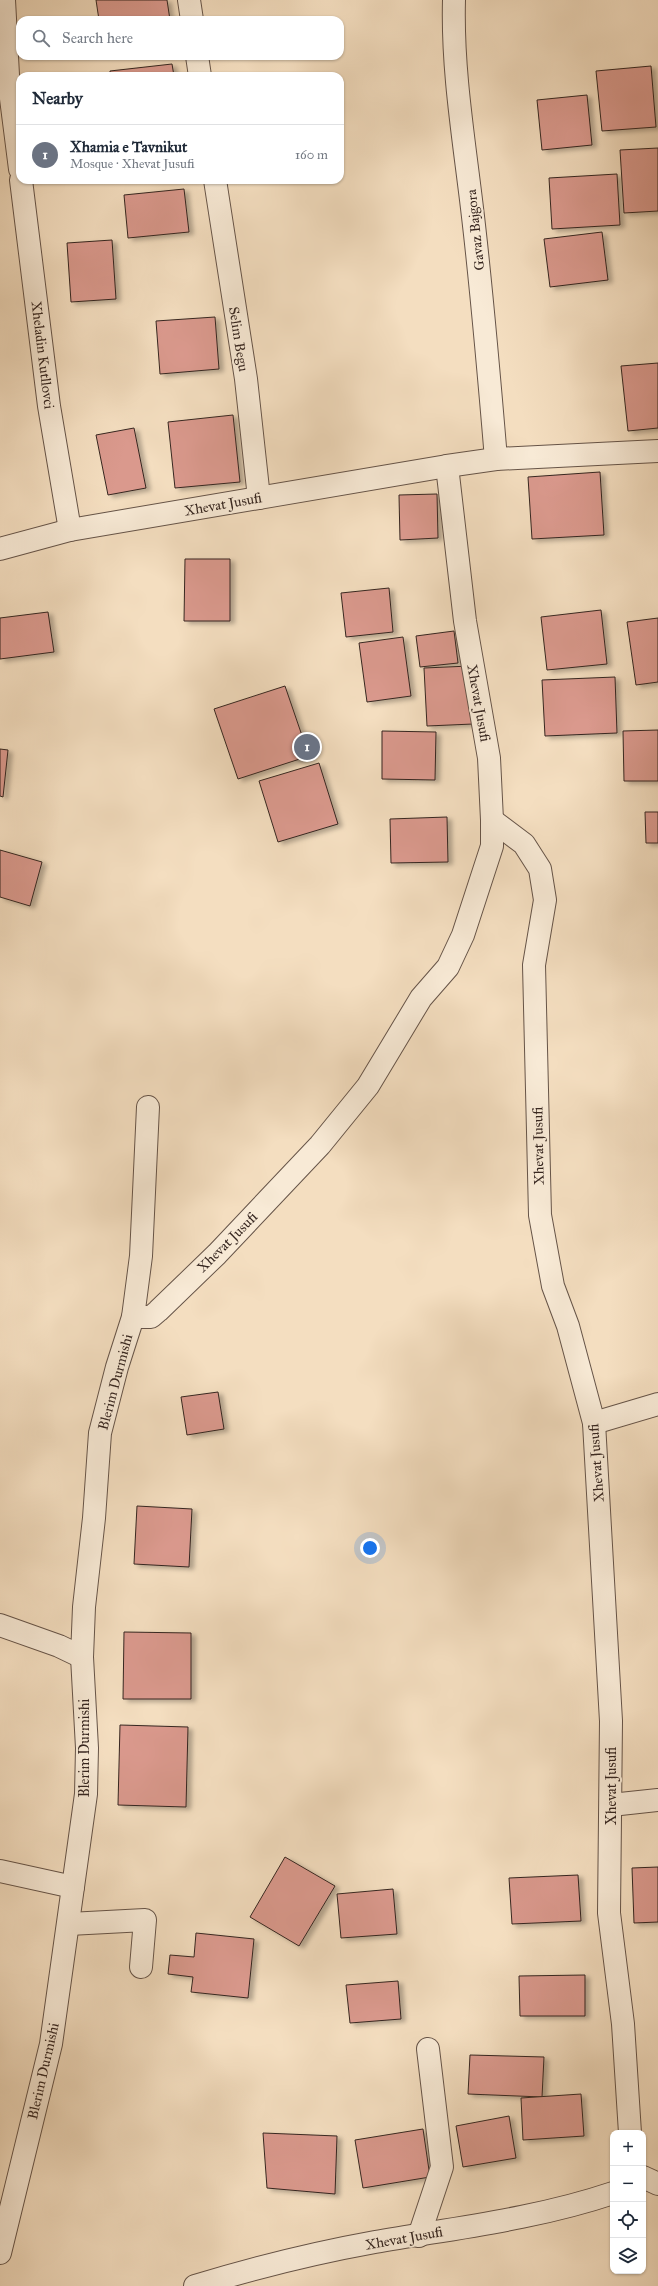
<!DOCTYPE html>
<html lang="en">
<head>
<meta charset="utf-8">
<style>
  body { margin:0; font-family:"IM FELL Great Primer",serif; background:#f2f2f3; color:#1f2937 }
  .controls { position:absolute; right:12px; bottom:12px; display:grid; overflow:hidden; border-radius:8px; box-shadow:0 1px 3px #0004 }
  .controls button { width:36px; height:36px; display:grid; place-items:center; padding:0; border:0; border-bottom:1px solid #e0e1e3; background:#fff; color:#1f2937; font:20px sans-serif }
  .you { position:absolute; left:370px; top:1548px; width:14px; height:14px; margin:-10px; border:3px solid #fff; border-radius:50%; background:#1a73e8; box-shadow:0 0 0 6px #1a73e833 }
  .badge { display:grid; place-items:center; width:26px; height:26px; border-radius:50%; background:#111827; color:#fff; font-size:13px; font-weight:700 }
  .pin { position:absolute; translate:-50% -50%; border:2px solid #fff; box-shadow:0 1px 4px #0006 }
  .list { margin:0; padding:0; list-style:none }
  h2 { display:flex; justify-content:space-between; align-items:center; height:52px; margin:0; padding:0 16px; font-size:17px }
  h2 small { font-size:13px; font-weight:400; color:#747a83 }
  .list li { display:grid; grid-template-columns:26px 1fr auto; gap:12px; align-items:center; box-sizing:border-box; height:60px; padding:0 16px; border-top:1px solid #e0e1e3 }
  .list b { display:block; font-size:15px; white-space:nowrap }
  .list p { margin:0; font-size:13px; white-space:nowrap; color:#747a83 }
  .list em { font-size:13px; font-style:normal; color:#747a83 }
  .icon { flex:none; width:22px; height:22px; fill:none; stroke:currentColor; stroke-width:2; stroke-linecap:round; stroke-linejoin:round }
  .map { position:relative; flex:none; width:658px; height:2286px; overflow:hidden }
  .search { position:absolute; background:#fff; box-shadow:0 1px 3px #0004; left:16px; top:16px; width:328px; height:44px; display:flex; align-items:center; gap:10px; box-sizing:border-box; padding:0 14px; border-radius:12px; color:#747a83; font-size:15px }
  .panel { position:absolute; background:#fff; box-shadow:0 1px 3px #0004; left:16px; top:72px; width:328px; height:112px; border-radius:12px }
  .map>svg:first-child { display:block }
</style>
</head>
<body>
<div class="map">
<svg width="658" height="2286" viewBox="0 0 658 2286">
  <defs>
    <filter id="shadow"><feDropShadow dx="4.5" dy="2.5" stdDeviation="2" flood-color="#0004"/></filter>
  </defs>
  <rect width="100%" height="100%" fill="#f4dec0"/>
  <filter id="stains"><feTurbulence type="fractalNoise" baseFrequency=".005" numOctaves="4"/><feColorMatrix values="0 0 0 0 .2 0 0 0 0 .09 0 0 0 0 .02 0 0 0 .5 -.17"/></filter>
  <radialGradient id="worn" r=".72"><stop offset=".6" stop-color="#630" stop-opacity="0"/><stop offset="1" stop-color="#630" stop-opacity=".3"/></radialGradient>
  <g fill="#da998d" stroke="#362620" filter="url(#shadow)">
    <path d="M96,0H167L170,20H99Z"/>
    <path d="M172,64L174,76H110V71Z"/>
    <path d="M651,66L656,127L602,131L596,71Z"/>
    <path d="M587,95L592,145L542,150L537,100Z"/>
    <path d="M658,148V211L624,213L620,150Z"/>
    <path d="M617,174L620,225L552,229L549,178Z"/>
    <path d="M184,189L189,232L128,238L124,195Z"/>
    <path d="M602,232L608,280L550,287L544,239Z"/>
    <path d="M112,240L116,299L71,302L67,243Z"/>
    <path d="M215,317L219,369L160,374L156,321Z"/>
    <path d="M658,363V428L628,431L621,366Z"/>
    <path d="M233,415L240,482L175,488L168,422Z"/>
    <path d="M134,428L146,488L108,495L96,435Z"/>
    <path d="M600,472L604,535L532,539L528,477Z"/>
    <path d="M437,494L438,538L400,540L399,495Z"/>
    <path d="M185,559H230V621H184Z"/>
    <path d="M389,588L393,632L346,637L341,593Z"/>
    <path d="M601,610L607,664L547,670L541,617Z"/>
    <path d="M48,612L54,652L0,659V618Z"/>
    <path d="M658,618V682L636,685L627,622Z"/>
    <path d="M454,631L458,663L420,667L416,636Z"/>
    <path d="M403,637L411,696L367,702L359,643Z"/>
    <path d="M470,666L473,724L427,726L424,668Z"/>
    <path d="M615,677L617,733L545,736L542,680Z"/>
    <path d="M285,686L309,756L238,779L214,709Z"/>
    <path d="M658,730V781H624L623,731Z"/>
    <path d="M382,731L436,732L435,780L382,779Z"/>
    <path d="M0,749L8,750L3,797L0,796Z"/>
    <path d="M319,763L338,824L278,842L259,781Z"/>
    <path d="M645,812H658V843H646Z"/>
    <path d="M447,817L448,862L391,863L390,819Z"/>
    <path d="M0,850L42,862L30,906L0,897Z"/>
    <path d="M218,1392L224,1429L187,1435L181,1397Z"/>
    <path d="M137,1506L192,1509L189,1567L134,1564Z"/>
    <path d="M124,1632L191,1633V1699H123Z"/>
    <path d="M120,1725L188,1727L186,1807L118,1805Z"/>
    <path d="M285,1857L335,1886L299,1946L250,1917Z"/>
    <path d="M658,1867V1922L634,1923L632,1868Z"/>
    <path d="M578,1875L581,1921L512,1924L509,1878Z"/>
    <path d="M393,1889L397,1934L341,1938L337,1894Z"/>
    <path d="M196,1933L254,1939L248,1998L191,1992L193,1977L168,1974L170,1955L194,1957Z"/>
    <path d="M585,1975V2016H520L519,1976Z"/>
    <path d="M398,1981L401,2019L350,2023L346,1985Z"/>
    <path d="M470,2055L544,2057L542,2097L468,2094Z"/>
    <path d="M581,2094L584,2136L523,2140L521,2098Z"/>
    <path d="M509,2116L516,2158L463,2167L456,2126Z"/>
    <path d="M423,2129L430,2177L363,2188L355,2140Z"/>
    <path d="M263,2133L337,2136L335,2194L267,2188Z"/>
  </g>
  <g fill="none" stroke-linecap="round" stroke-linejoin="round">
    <g stroke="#665448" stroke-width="24">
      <g id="minor">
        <path d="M4,0L8,75L20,169"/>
        <path d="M189,0L192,20"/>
        <path d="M454,0C452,69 464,140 472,208C482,292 489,375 496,459"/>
        <path d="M197,56L200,76"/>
        <path d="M21,180L49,406L70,530"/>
        <path d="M215,180L246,379L259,498"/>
        <path d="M0,549L70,530L447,466L496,459L658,451"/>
        <path d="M492,820L524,844L540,869L545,900L534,965L540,1215L553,1286L568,1326L594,1423L611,1721L609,1913L623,2024L630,2133"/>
        <path d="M133,1317H151L158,1311L217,1254L320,1145L368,1086L421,998L448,967L463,935L492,846V820L489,758L465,621L447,466"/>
        <path d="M594,1423L658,1404"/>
        <path d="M0,1625L59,1646L82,1657"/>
        <path d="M611,1805L658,1800"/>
        <path d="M0,1871L73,1887"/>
        <path d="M69,1924L145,1920L141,1967"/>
        <path d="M643,2177L658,2184"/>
        <path d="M419,2236L442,2167L428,2049"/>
        <path d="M0,2253L51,2044L86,1794L87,1748L82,1657L84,1607L94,1518L100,1433L117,1367L133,1317L141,1256L148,1107"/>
        <path d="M195,2286C254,2268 314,2253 375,2242C455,2228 536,2219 613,2193"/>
      </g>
    </g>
    <use href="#minor" stroke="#f8ead6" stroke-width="22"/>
  </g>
  <g text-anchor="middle" stroke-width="4" stroke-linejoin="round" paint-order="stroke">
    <g font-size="14" fill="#362620" stroke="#f8ead6">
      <text transform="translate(475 230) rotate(-96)" y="5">Gavaz Bajgora</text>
      <text transform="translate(239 339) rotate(81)" y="5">Selim Begu</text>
      <text transform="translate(43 355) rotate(83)" y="5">Xheladin Kutllovci</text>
      <text transform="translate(223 504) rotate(-10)" y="5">Xhevat Jusufi</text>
      <text transform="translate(479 703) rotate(80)" y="5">Xhevat Jusufi</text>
      <text transform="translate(538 1146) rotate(-91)" y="5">Xhevat Jusufi</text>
      <text transform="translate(227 1242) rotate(-45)" y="5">Xhevat Jusufi</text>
      <text transform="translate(115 1382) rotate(-75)" y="5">Blerim Durmishi</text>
      <text transform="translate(596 1463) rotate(-94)" y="5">Xhevat Jusufi</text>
      <text transform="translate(84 1748) rotate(-90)" y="5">Blerim Durmishi</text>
      <text transform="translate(611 1786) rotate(-90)" y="5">Xhevat Jusufi</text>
      <text transform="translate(43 2071) rotate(-77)" y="5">Blerim Durmishi</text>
      <text transform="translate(404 2238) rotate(-10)" y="5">Xhevat Jusufi</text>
    </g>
  </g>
  <rect width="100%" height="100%" filter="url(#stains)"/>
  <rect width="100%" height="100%" fill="url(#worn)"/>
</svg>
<div class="controls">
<button>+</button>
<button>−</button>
<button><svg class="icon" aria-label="locate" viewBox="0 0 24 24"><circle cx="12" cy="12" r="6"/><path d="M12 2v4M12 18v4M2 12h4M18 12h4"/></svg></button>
<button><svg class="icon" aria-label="layers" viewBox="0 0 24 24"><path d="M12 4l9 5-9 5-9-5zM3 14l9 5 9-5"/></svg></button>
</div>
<div class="you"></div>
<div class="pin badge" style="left:307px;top:747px;background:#6b7280">1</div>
<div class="search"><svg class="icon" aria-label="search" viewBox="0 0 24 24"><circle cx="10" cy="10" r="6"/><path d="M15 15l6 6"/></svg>Search here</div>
<section class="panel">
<h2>Nearby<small></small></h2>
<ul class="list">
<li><span class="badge" style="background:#6b7280">1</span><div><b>Xhamia e Tavnikut</b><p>Mosque · Xhevat Jusufi</p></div><em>160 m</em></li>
</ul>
</section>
</div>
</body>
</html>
